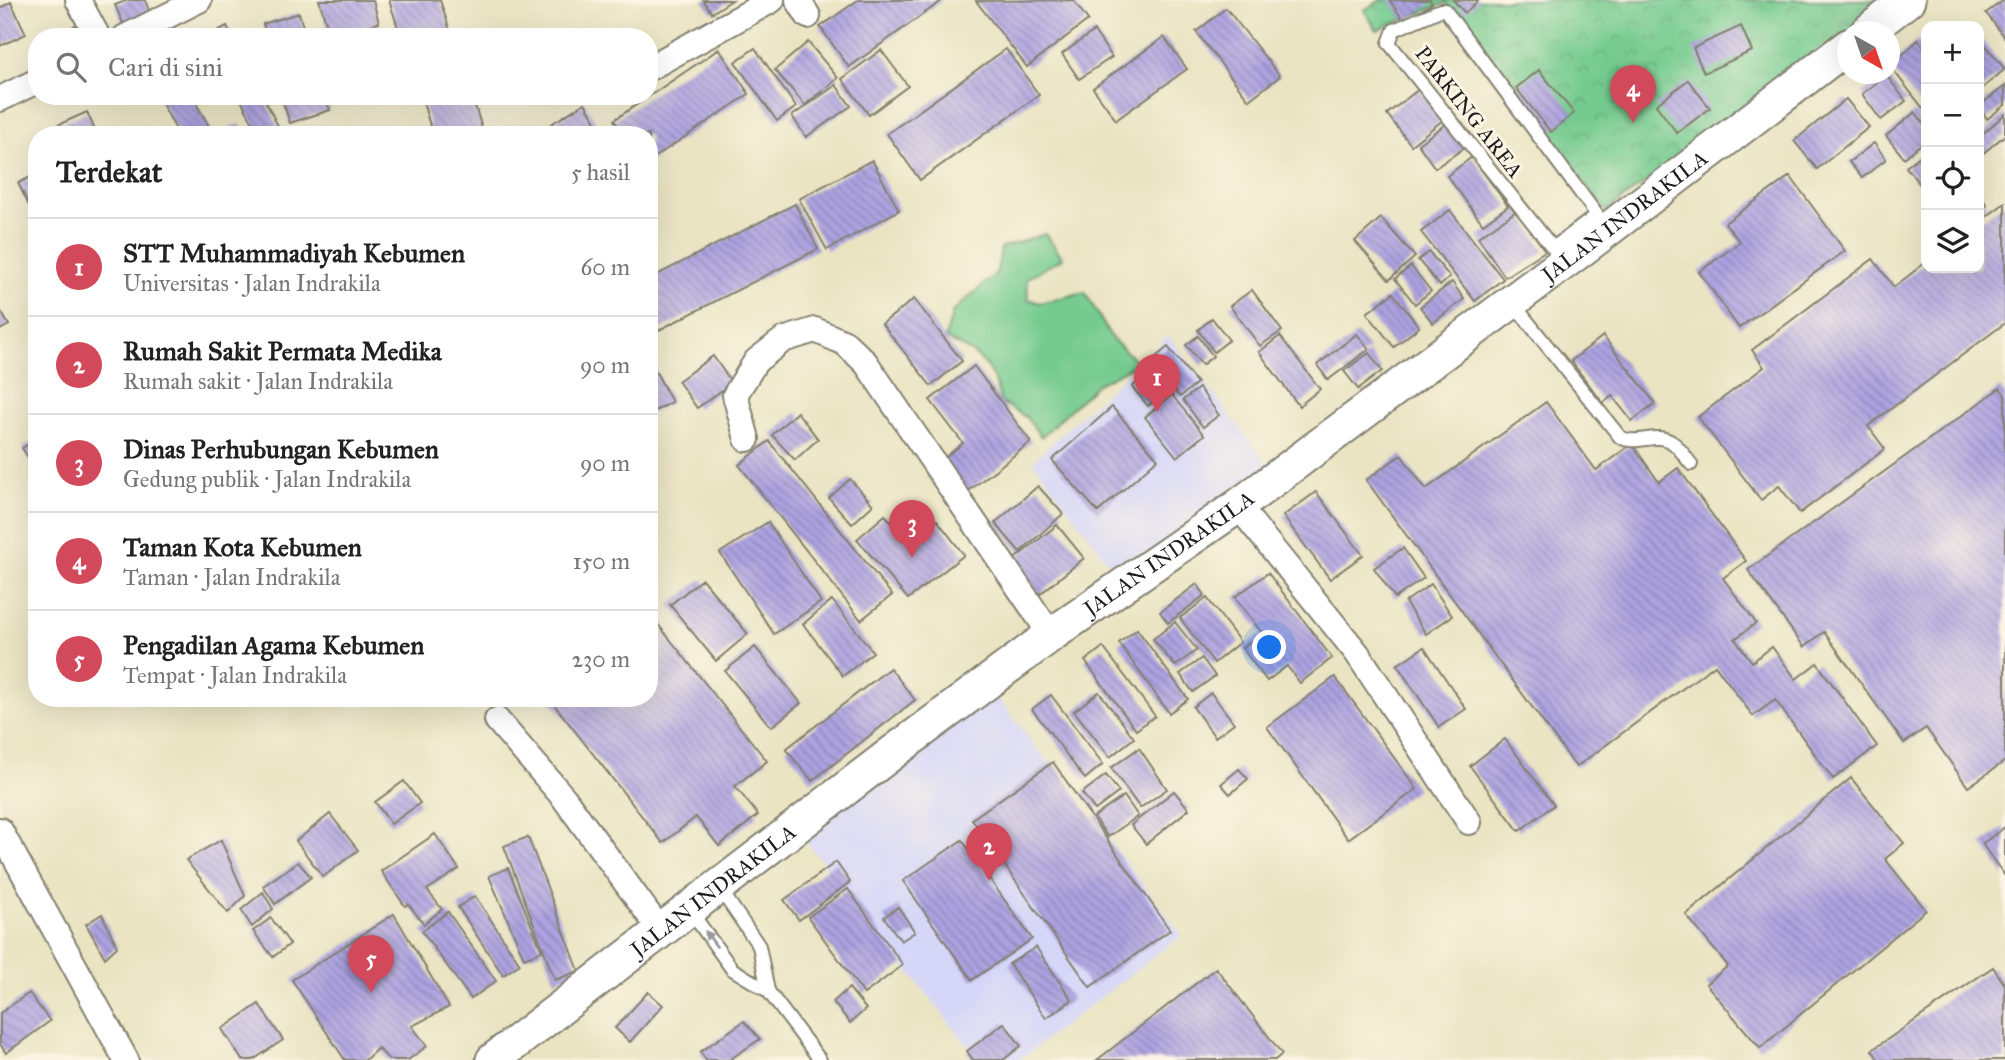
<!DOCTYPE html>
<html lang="id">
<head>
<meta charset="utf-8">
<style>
  body { margin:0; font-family:"IM FELL Great Primer",serif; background:#f6f6f6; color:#222 }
  .controls { position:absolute; right:21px; top:21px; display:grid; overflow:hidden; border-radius:14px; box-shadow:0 7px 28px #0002 }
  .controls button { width:63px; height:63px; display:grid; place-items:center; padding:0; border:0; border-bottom:2px solid #e0e0e0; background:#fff; color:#222; font:35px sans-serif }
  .compass { position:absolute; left:1837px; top:21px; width:63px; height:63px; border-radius:50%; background:#fff; box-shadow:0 7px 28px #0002; rotate:140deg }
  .you { position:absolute; left:1270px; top:648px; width:24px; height:24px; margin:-18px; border:5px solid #fff; border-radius:50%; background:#1a73e8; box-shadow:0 0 0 10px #1a73e833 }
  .badge { display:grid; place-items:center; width:46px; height:46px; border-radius:50%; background:#d1495b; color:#fff; font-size:23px; font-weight:700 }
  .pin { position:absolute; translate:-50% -58px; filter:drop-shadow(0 2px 4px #0008) }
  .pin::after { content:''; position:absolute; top:37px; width:24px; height:21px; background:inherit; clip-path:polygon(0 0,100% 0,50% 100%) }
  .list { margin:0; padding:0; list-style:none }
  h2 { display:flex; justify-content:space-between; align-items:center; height:91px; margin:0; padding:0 28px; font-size:30px }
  h2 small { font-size:23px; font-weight:400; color:#767676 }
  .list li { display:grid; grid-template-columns:46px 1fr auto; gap:21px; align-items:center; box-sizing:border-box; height:98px; padding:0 28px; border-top:2px solid #e0e0e0 }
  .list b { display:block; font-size:26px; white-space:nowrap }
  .list p { margin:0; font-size:23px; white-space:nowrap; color:#767676 }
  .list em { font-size:23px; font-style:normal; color:#767676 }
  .icon { flex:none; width:38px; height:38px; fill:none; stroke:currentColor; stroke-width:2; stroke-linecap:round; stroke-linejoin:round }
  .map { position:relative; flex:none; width:2005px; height:1060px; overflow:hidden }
  .search { position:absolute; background:#fff; box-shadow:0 7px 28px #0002; left:28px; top:28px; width:630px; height:77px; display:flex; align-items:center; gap:18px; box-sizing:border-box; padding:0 24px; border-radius:28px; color:#767676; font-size:26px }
  .panel { position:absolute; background:#fff; box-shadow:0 7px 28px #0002; left:28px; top:126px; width:630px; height:581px; border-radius:28px }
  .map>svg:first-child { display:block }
</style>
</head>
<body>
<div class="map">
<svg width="2005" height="1060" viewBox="0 0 2005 1060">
  <defs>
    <pattern id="park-crowns" width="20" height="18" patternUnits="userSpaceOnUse" patternTransform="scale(1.75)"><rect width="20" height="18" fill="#75cb8f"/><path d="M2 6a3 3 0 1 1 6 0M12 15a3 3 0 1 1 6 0" fill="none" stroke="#65ae7b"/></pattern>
    <pattern id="building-back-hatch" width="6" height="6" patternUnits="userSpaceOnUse" patternTransform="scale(1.75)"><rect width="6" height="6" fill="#ada3e1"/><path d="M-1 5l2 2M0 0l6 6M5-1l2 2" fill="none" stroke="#8c84b6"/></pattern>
  </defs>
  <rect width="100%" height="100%" fill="#fcf5e5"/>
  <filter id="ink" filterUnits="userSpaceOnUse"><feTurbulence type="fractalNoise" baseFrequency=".0143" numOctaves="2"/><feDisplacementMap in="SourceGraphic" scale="14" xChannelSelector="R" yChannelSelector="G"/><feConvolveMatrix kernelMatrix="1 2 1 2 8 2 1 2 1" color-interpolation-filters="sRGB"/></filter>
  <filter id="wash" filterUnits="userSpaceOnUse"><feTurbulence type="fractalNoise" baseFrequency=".00686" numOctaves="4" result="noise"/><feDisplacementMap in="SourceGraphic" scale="28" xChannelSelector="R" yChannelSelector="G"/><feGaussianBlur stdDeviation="1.57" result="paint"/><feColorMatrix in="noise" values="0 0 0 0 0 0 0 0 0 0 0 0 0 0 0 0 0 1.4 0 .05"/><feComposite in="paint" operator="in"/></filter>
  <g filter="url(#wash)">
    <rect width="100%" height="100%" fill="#eae4c3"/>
    <g fill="#d6d7f8">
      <path d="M1168,336L1275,473L1124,583L1033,461Z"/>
      <path d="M987,684L1182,935L1019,1060H979L795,827Z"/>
    </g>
    <path fill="#75cb8f" stroke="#487456" stroke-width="2" d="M1045,234L1063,258L1027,278L1028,299L1040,303L1085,292L1112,339L1139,363L1097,384L1041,437L1026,417L1001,402C991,363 981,355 945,339L953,311L997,273L1001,248Z"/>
    <path fill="url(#park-crowns)" stroke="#487456" stroke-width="2" d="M1381,0H1896L1606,211L1446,3L1377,30L1364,10Z"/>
    <g id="blocks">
      <g fill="url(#building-back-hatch)">
        <path d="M128,0H145L152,18L126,30L115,5Z"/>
        <path d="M319,0H373L379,23L330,35Z"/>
        <path d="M389,0H440L452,37H401Z"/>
        <path d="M703,0H732L712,13Z"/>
        <path d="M858,0H943L849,67L820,27Z"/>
        <path d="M1073,0L1088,20L1027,67L976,1Z"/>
        <path d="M1389,0H1430L1432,3L1405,22Z"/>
        <path d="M1453,0H1479L1465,13Z"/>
        <path d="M2004,0H2005V38L1986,13Z"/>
        <path d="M11,2L26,34L0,46V8Z"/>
        <path d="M1226,8L1280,76L1249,100L1196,32Z"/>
        <path d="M299,13L306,37H267L263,24Z"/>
        <path d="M75,25L83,37H56Z"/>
        <path d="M227,26L232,37H206Z"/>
        <path d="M1741,26L1752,51L1704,73L1693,48Z"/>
        <path d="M1094,31L1112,57L1079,79L1062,54Z"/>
        <path d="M1164,37L1187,69L1116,120L1093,88Z"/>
        <path d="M1979,37L2005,69L1979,91Z"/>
        <path d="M1918,40L1926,50V112L1890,66Z"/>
        <path d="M808,42L838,78L805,105L775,70Z"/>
        <path d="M755,48L796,107L777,121L735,62Z"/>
        <path d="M719,49L749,94L649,161V135H624L614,120Z"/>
        <path d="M1006,49L1039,95L920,180L887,134Z"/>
        <path d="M881,50L908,86L869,115L842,79Z"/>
        <path d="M1539,70L1574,113L1551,132L1516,88Z"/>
        <path d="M1886,75L1906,101L1881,120L1862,94Z"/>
        <path d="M1688,80L1710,108L1677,133L1656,105Z"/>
        <path d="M836,85L851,106L806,137L792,116Z"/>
        <path d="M2005,86V105L1987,119L1979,106Z"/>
        <path d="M1419,89L1443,120L1411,145L1387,114Z"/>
        <path d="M158,96H192L214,135H179Z"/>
        <path d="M239,96H263L280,130L271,135H259Z"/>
        <path d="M281,96H325L330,110L290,123Z"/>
        <path d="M421,96H472L484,135H433Z"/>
        <path d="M1846,99L1869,127L1817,169L1794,141Z"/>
        <path d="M585,103L604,135H554L548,126Z"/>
        <path d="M87,112L97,135H56L53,127Z"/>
        <path d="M1915,112L1926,126V140L1904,158L1886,136Z"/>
        <path d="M2005,114V135L1981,155L1979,137Z"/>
        <path d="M240,124L244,135H225L223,130Z"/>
        <path d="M1446,124L1464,148L1435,168L1418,144Z"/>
        <path d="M1874,143L1886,159L1862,178L1849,162Z"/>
        <path d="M1926,151V184L1922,187L1906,167Z"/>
        <path d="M1472,157L1508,206L1483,224L1447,176Z"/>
        <path d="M872,160L899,210L827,250L799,199Z"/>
        <path d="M37,174V222L18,183Z"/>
        <path d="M1790,176L1845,251L1739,328L1699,272L1740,242L1725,223Z"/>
        <path d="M1979,194L1987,205L1979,212Z"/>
        <path d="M2005,203V323L1868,426L1885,449L1800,513L1779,486L1761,500L1698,417L1764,367L1752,350L1873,259L1894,287L1926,262V268H1979V222Z"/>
        <path d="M795,204L818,249L649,335V279Z"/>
        <path d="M1450,210L1503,279L1475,301L1421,232Z"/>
        <path d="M1518,210L1545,251L1505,277L1478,237Z"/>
        <path d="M1381,218L1415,257L1389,280L1355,241Z"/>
        <path d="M1429,252L1450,277L1440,286L1418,260Z"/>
        <path d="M1411,266L1431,291L1415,304L1395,279Z"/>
        <path d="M1452,282L1464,299L1433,323L1420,307Z"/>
        <path d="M1252,290L1282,331L1260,346L1230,306Z"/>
        <path d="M1393,293L1419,327L1394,347L1367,313Z"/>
        <path d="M914,299L962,361L931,386L882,324Z"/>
        <path d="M0,310L9,325L0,330Z"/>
        <path d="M1212,318L1229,340L1214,352L1198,330Z"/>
        <path d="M1357,334L1369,349L1328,380L1317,365Z"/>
        <path d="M1198,336L1213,356L1202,365L1186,345Z"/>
        <path d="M1280,336L1320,389L1299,406L1259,352Z"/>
        <path d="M1603,336L1655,403L1632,421L1612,396L1603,403L1571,361Z"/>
        <path d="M1168,347L1197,383L1180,397L1151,361Z"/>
        <path d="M1369,353L1382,371L1358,389L1344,371Z"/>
        <path d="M713,356L732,383L697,408L678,381Z"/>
        <path d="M649,359L672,402L649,414Z"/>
        <path d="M974,366L1031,442L967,492L942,460L963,443L930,400Z"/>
        <path d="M1152,370L1168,389L1148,406L1132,387Z"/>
        <path d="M1199,388L1219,415L1203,427L1183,400Z"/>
        <path d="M2000,388L2005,395V761L1968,787L1926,728L1904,743L1824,632L1804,647L1748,570Z"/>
        <path d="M1172,395L1204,435L1177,457L1145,417Z"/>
        <path d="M1546,402L1596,470L1632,444L1659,482L1678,468L1746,561L1723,578L1756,623L1735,639L1752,662L1772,647L1796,679L1817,663L1877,746L1833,779L1775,700L1753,716L1715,665L1576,767L1366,480L1401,455L1426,489Z"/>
        <path d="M1112,407L1158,459L1098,512L1052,460Z"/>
        <path d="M797,412L818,439L795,460L772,435Z"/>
        <path d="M37,439V471L22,448Z"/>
        <path d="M769,441L892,595L861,620L739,465Z"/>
        <path d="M850,479L873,505L852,524L829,498Z"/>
        <path d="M1038,486L1063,514L1020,552L995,523Z"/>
        <path d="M1316,492L1363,555L1330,579L1283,516Z"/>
        <path d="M885,515L909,542L937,520L964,555L908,599L857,539Z"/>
        <path d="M768,522L821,602L774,634L720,553Z"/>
        <path d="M1057,525L1084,558L1040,594L1012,561Z"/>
        <path d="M1403,548L1424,578L1395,598L1374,568Z"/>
        <path d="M1268,573L1332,658L1300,683L1287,666L1267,681L1242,648L1262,633L1235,597Z"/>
        <path d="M702,579L748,634L716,661L670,605Z"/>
        <path d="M1197,584L1205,595L1168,623L1160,612Z"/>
        <path d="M1431,584L1452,616L1426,634L1405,602Z"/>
        <path d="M1207,598L1240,642L1214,663L1180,618Z"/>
        <path d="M832,600L873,652L843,676L803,624Z"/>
        <path d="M649,613L767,761L735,786L758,815L719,846L696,817L663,843L549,698H649Z"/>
        <path d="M1175,622L1197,650L1175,666L1153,639Z"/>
        <path d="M1137,629L1188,699L1169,713L1119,643Z"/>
        <path d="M755,647L801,703L771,727L725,671Z"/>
        <path d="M1103,647L1155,716L1136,730L1085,661Z"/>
        <path d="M1424,647L1466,709L1439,727L1397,665Z"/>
        <path d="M1202,658L1215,676L1193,692L1180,674Z"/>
        <path d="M890,668L915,700L812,781L786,749Z"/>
        <path d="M1335,677L1417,789L1348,839L1267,727Z"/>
        <path d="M1099,692L1134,738L1110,757L1074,711Z"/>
        <path d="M1211,693L1234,723L1215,737L1193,707Z"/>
        <path d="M1051,695L1103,764L1085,779L1032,709Z"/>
        <path d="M1505,739L1554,805L1519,831L1470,766Z"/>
        <path d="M1139,748L1167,789L1140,808L1111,768Z"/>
        <path d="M1053,762L1170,930L1090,987L972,819Z"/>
        <path d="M1239,769L1248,779L1230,794L1221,784Z"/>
        <path d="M1106,775L1119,792L1095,810L1082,793Z"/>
        <path d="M1851,778L1904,843L1885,859L1926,910L1760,1048L1706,984L1728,966L1686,915Z"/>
        <path d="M404,781L420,803L391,824L375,802Z"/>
        <path d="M1174,791L1189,809L1146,844L1131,825Z"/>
        <path d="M1124,796L1138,816L1108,837L1094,817Z"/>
        <path d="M330,814L358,850L323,877L296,841Z"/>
        <path d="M2005,827V876L1982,844Z"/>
        <path d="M435,834L459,869L427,890L442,909L424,924L408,904L405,906L381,871Z"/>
        <path d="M528,837L579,971L555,980L504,846Z"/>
        <path d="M221,840L245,896L228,913L186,860Z"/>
        <path d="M962,840L1032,939L972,980L903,881Z"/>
        <path d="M298,862L311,877L275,904L263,886Z"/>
        <path d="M836,862L850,882L799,920L784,900Z"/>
        <path d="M508,868L542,951L524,958L489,876Z"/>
        <path d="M848,889L903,965L864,994L808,917Z"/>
        <path d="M263,892L273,909L252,927L241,910Z"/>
        <path d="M475,896L520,964L503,975L458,907Z"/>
        <path d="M898,907L915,932L901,941L884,917Z"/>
        <path d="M448,912L496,981L471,999L422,931Z"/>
        <path d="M102,914L117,947L105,958L86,924Z"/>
        <path d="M394,914L449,1007L412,1026L427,1046L408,1060H389L378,1048L365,1060H345L292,980Z"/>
        <path d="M271,918L290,944L273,957L253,931Z"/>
        <path d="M1036,947L1072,1000L1046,1018L1009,964Z"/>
        <path d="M1993,967L2005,985V1060H1879L1872,1050Z"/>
        <path d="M1216,968L1282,1054L1275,1060H1097Z"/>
        <path d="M849,988L866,1009L850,1023L833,1002Z"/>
        <path d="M648,992L663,1005L630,1042L615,1028Z"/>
        <path d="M29,993L50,1021L6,1053L0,1044V1013Z"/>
        <path d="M259,1004L283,1040L253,1060H242L222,1029Z"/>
        <path d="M744,1021L760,1039L729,1060H706L700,1052Z"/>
        <path d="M1004,1023L1021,1046L1003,1060H973L967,1051Z"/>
      </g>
    </g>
  </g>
  <g filter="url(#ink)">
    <use href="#blocks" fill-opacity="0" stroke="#838070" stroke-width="2"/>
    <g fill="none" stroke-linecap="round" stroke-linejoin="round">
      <g stroke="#838070" stroke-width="16">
        <g id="service">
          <path d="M1440,10H1445L1597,215L1553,248L1389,43L1394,30Z"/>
          <path d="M1512,302L1620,437C1638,447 1656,430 1673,443C1680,448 1686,458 1691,464"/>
          <path d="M720,889L759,946L768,991"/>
          <path d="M691,912L732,969L768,991L820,1060"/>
        </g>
      </g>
      <g stroke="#838070" stroke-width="28">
        <g id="minor">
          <path d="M78,0L98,37"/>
          <path d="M798,0L808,16"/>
          <path d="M125,37L199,0"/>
          <path d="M649,68L772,0"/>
          <path d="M0,99L37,81"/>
          <path d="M747,439L735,395L756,361L783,340L815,330L845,343L866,363L1051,635"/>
          <path d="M1238,506L1357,653L1469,822"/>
          <path d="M497,720L564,798L661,931"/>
          <path d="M0,830L126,1060"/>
        </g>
      </g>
      <g stroke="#838070" stroke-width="37">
        <g id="secondary">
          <path d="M1867,32L1908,0"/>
          <path id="s1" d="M493,1060L892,753L1051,635L1238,506L1589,244L1848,46"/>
        </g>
      </g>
      <use href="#service" stroke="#fff" stroke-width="12"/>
      <use href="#minor" stroke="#fff" stroke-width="24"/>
      <use href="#secondary" stroke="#fff" stroke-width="33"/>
    </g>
    <defs><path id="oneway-solid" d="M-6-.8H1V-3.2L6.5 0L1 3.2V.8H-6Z" transform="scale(1.75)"/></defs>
    <use fill="#999" href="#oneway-solid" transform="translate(711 939) rotate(-126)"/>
  </g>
  <g text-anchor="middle" stroke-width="6" stroke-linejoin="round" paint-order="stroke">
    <g font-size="21" fill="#1c1c1c" stroke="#fcf5e5">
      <text transform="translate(1469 112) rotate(52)" y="7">PARKING AREA</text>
      <text dy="7" stroke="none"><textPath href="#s1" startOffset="1412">JALAN INDRAKILA</textPath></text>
      <text dy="7" stroke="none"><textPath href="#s1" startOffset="845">JALAN INDRAKILA</textPath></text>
      <text dy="7" stroke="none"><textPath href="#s1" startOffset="278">JALAN INDRAKILA</textPath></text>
    </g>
  </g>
</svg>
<div class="controls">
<button>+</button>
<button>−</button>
<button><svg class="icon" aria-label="locate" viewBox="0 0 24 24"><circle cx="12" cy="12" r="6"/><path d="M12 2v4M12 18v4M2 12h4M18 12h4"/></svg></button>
<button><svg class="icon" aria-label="layers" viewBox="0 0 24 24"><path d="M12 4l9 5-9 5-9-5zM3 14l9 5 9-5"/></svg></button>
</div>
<svg class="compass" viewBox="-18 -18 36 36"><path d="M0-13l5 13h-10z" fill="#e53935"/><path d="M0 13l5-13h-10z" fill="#767676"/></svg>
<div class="you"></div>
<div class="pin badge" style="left:1157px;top:412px">1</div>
<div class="pin badge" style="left:989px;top:881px">2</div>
<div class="pin badge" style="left:912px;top:558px">3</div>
<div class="pin badge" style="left:1633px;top:123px">4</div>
<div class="pin badge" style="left:371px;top:993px">5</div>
<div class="search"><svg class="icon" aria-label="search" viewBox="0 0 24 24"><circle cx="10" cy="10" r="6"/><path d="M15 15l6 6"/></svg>Cari di sini</div>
<section class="panel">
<h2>Terdekat<small>5 hasil</small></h2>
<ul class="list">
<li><span class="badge">1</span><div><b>STT Muhammadiyah Kebumen</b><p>Universitas · Jalan Indrakila</p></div><em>60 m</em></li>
<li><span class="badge">2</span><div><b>Rumah Sakit Permata Medika</b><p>Rumah sakit · Jalan Indrakila</p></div><em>90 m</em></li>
<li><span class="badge">3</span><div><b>Dinas Perhubungan Kebumen</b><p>Gedung publik · Jalan Indrakila</p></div><em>90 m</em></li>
<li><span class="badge">4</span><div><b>Taman Kota Kebumen</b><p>Taman · Jalan Indrakila</p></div><em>150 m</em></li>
<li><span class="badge">5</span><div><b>Pengadilan Agama Kebumen</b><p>Tempat · Jalan Indrakila</p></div><em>230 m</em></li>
</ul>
</section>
</div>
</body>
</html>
